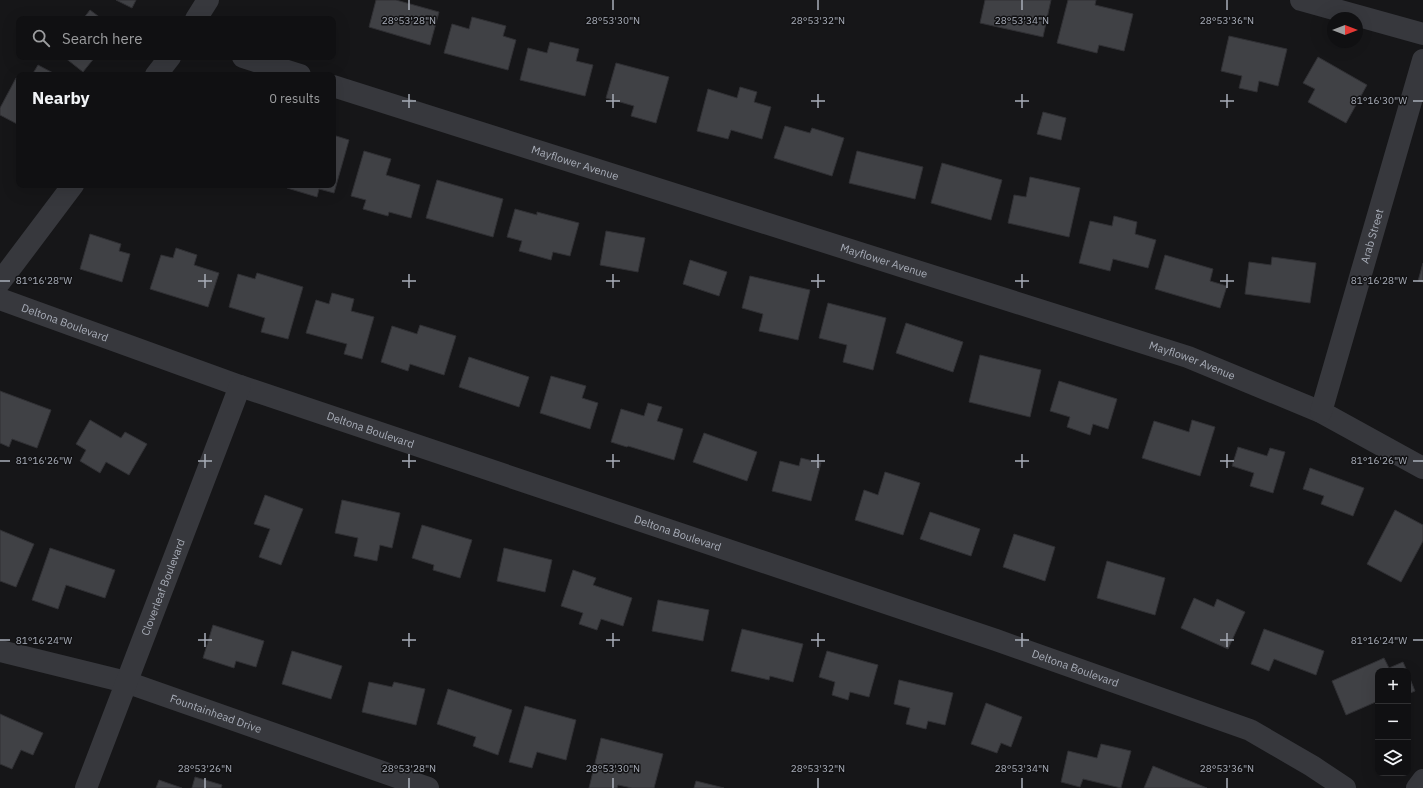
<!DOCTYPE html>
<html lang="en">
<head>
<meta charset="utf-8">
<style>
  body { margin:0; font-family:"IBM Plex Sans",sans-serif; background:#19191b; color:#f1f3f6 }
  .controls { position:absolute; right:12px; bottom:12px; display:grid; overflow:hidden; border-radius:8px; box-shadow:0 4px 16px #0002 }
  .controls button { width:36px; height:36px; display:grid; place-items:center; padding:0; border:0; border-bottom:1px solid #303032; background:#101012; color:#f1f3f6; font:20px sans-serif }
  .compass { position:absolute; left:1327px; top:12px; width:36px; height:36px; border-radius:50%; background:#101012; box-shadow:0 4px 16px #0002; rotate:90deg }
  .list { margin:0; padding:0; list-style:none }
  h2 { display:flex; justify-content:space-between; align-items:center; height:52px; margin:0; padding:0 16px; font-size:17px }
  h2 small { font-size:13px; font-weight:400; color:#9c9d9f }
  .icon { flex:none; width:22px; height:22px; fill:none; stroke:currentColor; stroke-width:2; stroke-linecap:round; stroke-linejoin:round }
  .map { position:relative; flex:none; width:1423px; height:788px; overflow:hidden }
  .search { position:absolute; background:#101012; box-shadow:0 4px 16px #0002; left:16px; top:16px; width:320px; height:44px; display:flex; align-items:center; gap:10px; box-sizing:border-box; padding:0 14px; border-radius:8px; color:#9c9d9f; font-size:15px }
  .panel { position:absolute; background:#101012; box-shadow:0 4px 16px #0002; left:16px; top:72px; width:320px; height:116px; border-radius:8px }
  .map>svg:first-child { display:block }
</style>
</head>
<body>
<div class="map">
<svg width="1423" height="788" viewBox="0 0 1423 788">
  <rect width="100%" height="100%" fill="#161618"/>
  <g fill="#404145" stroke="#303034">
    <path d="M116,0H136L132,8Z"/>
    <path d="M376,0H396L439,12L430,45L369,27Z"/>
    <path d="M985,0H1051L1043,37L980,23Z"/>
    <path d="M1068,0H1096L1095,5L1133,14L1124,51L1099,45L1097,53L1057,43Z"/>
    <path d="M90,10L102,19H83Z"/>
    <path d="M472,17L506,26L503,36L516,40L508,70L444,53L452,24L469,29Z"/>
    <path d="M1229,36L1287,49L1278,86L1259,81L1257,92L1239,88L1242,76L1221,71Z"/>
    <path d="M550,42L579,49L576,61L593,65L585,96L520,80L528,48L547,53Z"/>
    <path d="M64,57H95L83,72Z"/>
    <path d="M1318,57L1367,85L1346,123L1308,102L1315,89L1303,83Z"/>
    <path d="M616,63L669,77L656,123L631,116L634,106L606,98Z"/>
    <path d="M38,65L57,75H32Z"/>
    <path d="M16,78L19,79V125L0,115V108Z"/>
    <path d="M740,87L757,92L754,102L771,107L762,139L731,130L728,139L697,131L708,89L737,98Z"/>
    <path d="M1043,112L1066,118L1061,140L1037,134Z"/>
    <path d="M785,126L810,133L812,128L844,138L832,176L774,158Z"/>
    <path d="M333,135L349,140L334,193L319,189L317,197L287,188L288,185H333Z"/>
    <path d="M364,151L391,159L386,175L420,185L411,218L389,212L388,216L363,209L366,200L351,196Z"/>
    <path d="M857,151L923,167L915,199L849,183Z"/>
    <path d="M942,163L1002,180L991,220L931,203Z"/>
    <path d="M1030,177L1080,188L1069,237L1008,223L1014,195L1026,197Z"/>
    <path d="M437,180L503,199L493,237L426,218Z"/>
    <path d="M515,209L537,215V212L579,223L570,256L553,252L551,260L519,251L522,241L507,237Z"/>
    <path d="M1114,216L1137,222L1135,234L1156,240L1148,268L1113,259L1110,271L1079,263L1090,221L1112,226Z"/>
    <path d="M606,231L645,238L638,272L600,265Z"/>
    <path d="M90,234L121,244L119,251L130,254L122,282L80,269Z"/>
    <path d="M176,248L197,255L194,265L219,273L208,307L150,289L161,255L173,258Z"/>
    <path d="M1165,255L1213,269L1210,281L1227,286L1220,308L1155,289Z"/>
    <path d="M1272,257L1316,263L1310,303L1245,294L1249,262L1271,265Z"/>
    <path d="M690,260L727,272L719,296L683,284Z"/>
    <path d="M1423,263V282L1418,281Z"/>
    <path d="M257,273L303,287L288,339L261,332L265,318L229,307L238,274L255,279Z"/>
    <path d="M750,276L810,290L798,340L759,331L763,314L742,308Z"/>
    <path d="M332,293L354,299L351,311L374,317L362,359L344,354L347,344L306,333L316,300L329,304Z"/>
    <path d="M828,303L886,318L873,370L843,362L847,345L819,338Z"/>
    <path d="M906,323L963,342L953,372L896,353Z"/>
    <path d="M420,325L456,336L444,375L410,364L408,371L381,362L392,326L417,334Z"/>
    <path d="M980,355L1041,370L1030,417L969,402Z"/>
    <path d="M469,357L529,377L519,407L459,387Z"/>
    <path d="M551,376L586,386L582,398L598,403L590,429L540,413Z"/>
    <path d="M1059,381L1117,399L1108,429L1093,424L1090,435L1067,427L1070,417L1050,411Z"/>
    <path d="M0,391L51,410L37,448L12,439L9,447L0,443Z"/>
    <path d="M648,403L662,407L657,421L683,429L674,460L628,446L627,447L611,442L621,409L644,416Z"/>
    <path d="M90,420L121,438L125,432L147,444L129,475L106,462L100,473L80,461L86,450L76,444Z"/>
    <path d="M1192,420L1215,427L1200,476L1142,458L1154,421L1189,432Z"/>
    <path d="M704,433L757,452L747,481L693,462Z"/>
    <path d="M1238,447L1267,456L1270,448L1285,452L1273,493L1250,486L1254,473L1232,466Z"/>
    <path d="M801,458L821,463L811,501L772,491L780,461L799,466Z"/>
    <path d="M1310,468L1364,488L1353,516L1321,504L1324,496L1303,489Z"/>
    <path d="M885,472L920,483L903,535L855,520L864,490L878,495Z"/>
    <path d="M265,495L303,509L281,565L259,557L270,529L254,524Z"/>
    <path d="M342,500L400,513L392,548L380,545L377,561L354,556L358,538L335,533Z"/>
    <path d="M1395,510L1423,525V541L1401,582L1367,564Z"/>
    <path d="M930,512L980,529L971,556L920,539Z"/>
    <path d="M422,525L472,540L460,578L433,570L434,565L412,558Z"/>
    <path d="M0,530L34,544L16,587L0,581Z"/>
    <path d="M1014,534L1055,547L1045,581L1003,567Z"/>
    <path d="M50,548L115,570L105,598L66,585L58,609L32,600Z"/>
    <path d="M504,548L552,560L545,592L497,581Z"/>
    <path d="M1107,561L1165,578L1155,615L1097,598Z"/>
    <path d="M573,570L596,578L593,585L632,598L623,626L601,619L597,630L579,624L583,613L561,606Z"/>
    <path d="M1194,598L1214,607L1217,599L1245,612L1228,649L1181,628Z"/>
    <path d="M658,600L709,610L703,641L652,631Z"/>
    <path d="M213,625L264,641L256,667L236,661L234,668L203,658Z"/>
    <path d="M742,629L803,644L793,682L770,676L769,680L731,671Z"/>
    <path d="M1264,629L1324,651L1316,675L1274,659L1269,671L1251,664Z"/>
    <path d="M292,651L342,666L331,699L282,684Z"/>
    <path d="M827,651L878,665L869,697L850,692L848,700L832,695L835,682L819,677Z"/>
    <path d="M1384,658L1389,668L1403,662L1407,671H1378V701L1346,715L1332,681Z"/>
    <path d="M1408,674L1415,691L1408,694Z"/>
    <path d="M899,680L953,693L945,725L928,721L926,729L906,724L910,708L894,704Z"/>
    <path d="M369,682L392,687L394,682L425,689L416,725L362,712Z"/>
    <path d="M448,689L512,710L498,755L473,746L476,737L437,724Z"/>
    <path d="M986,703L1022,717L1011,747L1001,743L997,753L971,744Z"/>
    <path d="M525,706L576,720L566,760L537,752L532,768L509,762Z"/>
    <path d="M0,714L43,733L33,755L21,750L12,769L0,764Z"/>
    <path d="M601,738L663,754L654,788H632L618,785L617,788H589Z"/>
    <path d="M1101,744L1131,751L1121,788L1083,779L1080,787L1061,782L1068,751L1097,758Z"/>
    <path d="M1153,766L1207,788H1144Z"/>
    <path d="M195,777L222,785L221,788H192Z"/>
    <path d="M159,780L182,788H156Z"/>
    <path d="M696,781L724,788H694Z"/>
  </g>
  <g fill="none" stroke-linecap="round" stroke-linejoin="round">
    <g stroke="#37383d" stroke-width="22">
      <path d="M1301,0L1423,34"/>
      <path d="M196,19L208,0"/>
      <path d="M243,57L300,75"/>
      <path d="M156,75L170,57"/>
      <path id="s1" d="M333,86L1188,357L1321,412L1423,468"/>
      <path d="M0,282L73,185"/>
      <path id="s2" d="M0,299L240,386L996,640L1250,730L1312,766L1345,788"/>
      <path id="s3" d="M1321,412L1423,60"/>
      <path id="s4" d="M0,651L126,682L428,788"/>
      <path id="s5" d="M86,788L240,386"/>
      <path d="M1417,788L1423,780"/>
    </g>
  </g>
  <path fill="none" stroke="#a8adb8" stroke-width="1.5" d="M409,0V10M613,0V10M818,0V10M1022,0V10M1227,0V10M409,94V108M613,94V108M818,94V108M1022,94V108M1227,94V108M402,101H416M606,101H620M811,101H825M1015,101H1029M1220,101H1234M1413,101H1423M205,274V288M409,274V288M613,274V288M818,274V288M1022,274V288M1227,274V288M0,281H10M198,281H212M402,281H416M606,281H620M811,281H825M1015,281H1029M1220,281H1234M1413,281H1423M205,454V468M409,454V468M613,454V468M818,454V468M1022,454V468M1227,454V468M0,461H10M198,461H212M402,461H416M606,461H620M811,461H825M1015,461H1029M1220,461H1234M1413,461H1423M205,633V647M409,633V647M613,633V647M818,633V647M1022,633V647M1227,633V647M0,640H10M198,640H212M402,640H416M606,640H620M811,640H825M1015,640H1029M1220,640H1234M1413,640H1423M205,778V788M409,778V788M613,778V788M818,778V788M1022,778V788M1227,778V788"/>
  <g text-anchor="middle" stroke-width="3" stroke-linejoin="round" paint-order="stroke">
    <g font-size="11" fill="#a8adb8" stroke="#111113">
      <text dy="4" stroke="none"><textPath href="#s1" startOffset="254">Mayflower Avenue</textPath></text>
      <text dy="4" stroke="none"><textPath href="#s3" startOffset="183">Arab Street</textPath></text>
      <text dy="4" stroke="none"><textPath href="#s1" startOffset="578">Mayflower Avenue</textPath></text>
      <text dy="4" stroke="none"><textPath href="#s2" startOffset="69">Deltona Boulevard</textPath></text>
      <text dy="4" stroke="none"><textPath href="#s1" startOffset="902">Mayflower Avenue</textPath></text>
      <text dy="4" stroke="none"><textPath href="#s2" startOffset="393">Deltona Boulevard</textPath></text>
      <text dy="4" stroke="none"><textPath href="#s2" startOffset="717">Deltona Boulevard</textPath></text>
      <text dy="4" stroke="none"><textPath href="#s5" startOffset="215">Cloverleaf Boulevard</textPath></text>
      <text dy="4" stroke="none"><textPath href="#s2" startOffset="1137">Deltona Boulevard</textPath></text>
      <text dy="4" stroke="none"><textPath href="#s4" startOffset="225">Fountainhead Drive</textPath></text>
    </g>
  </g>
  <g font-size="10" text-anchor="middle" fill="#a8adb8" stroke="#111113" stroke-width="3" stroke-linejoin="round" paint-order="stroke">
    <text x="409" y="24">28°53'28"N</text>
    <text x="613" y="24">28°53'30"N</text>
    <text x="818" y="24">28°53'32"N</text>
    <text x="1022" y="24">28°53'34"N</text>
    <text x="1227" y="24">28°53'36"N</text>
    <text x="1379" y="104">81°16'30"W</text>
    <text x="1379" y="284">81°16'28"W</text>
    <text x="44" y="284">81°16'28"W</text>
    <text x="1379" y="464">81°16'26"W</text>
    <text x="44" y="464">81°16'26"W</text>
    <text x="1379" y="644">81°16'24"W</text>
    <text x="44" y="644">81°16'24"W</text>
    <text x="205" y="772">28°53'26"N</text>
    <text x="409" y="772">28°53'28"N</text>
    <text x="613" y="772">28°53'30"N</text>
    <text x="818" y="772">28°53'32"N</text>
    <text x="1022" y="772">28°53'34"N</text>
    <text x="1227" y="772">28°53'36"N</text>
  </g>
</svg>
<div class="controls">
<button>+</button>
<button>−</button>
<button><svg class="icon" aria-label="layers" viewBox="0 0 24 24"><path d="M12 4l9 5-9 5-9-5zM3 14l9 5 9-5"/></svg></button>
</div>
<svg class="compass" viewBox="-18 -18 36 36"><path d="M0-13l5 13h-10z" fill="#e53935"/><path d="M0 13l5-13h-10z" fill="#9c9d9f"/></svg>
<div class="search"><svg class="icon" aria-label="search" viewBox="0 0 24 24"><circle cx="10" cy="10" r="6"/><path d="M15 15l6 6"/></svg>Search here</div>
<section class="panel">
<h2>Nearby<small>0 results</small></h2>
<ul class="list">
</ul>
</section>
</div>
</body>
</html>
